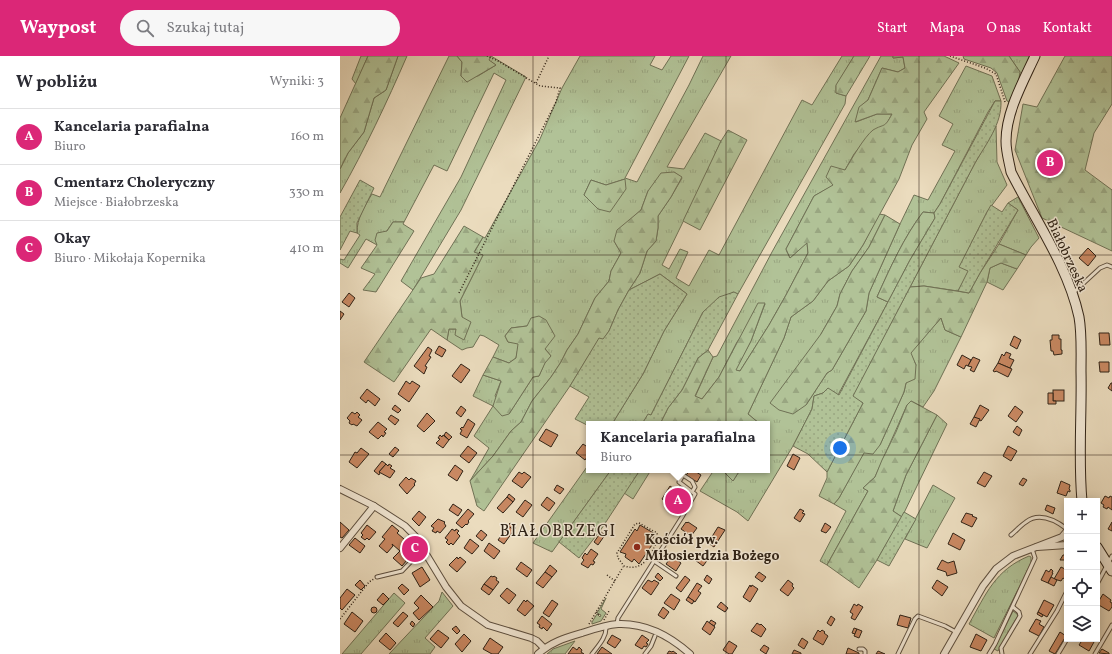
<!DOCTYPE html>
<html lang="pl">
<head>
<meta charset="utf-8">
<style>
  body { margin:0; font-family:Vollkorn,serif; background:#f7f7f7; color:#2b2b33 }
  .controls { position:absolute; right:12px; bottom:12px; display:grid; overflow:hidden; border-radius:0px; box-shadow:0 2px 10px #0003 }
  .controls button { width:36px; height:36px; display:grid; place-items:center; padding:0; border:0; border-bottom:1px solid #e1e1e2; background:#fff; color:#2b2b33; font:20px sans-serif }
  .you { position:absolute; left:500px; top:392px; width:14px; height:14px; margin:-10px; border:3px solid #fff; border-radius:50%; background:#1a73e8; box-shadow:0 0 0 6px #1a73e833 }
  .badge { display:grid; place-items:center; width:26px; height:26px; border-radius:50%; background:#db2777; color:#fff; font-size:13px; font-weight:700 }
  .pin { position:absolute; translate:-50% -50%; border:2px solid #fff; box-shadow:0 1px 4px #0006 }
  .popup { position:absolute; left:246px; top:365px; width:184px; height:52px; box-sizing:border-box; display:grid; place-content:center; border-radius:0px; background:#fff; filter:drop-shadow(0 1px 3px #0005); font-size:13px; white-space:nowrap; color:#7c7c81 }
  .popup b { font-size:15px; color:#2b2b33 }
  .popup::after { content:''; position:absolute; left:50%; top:100%; margin-left:-8px; border:8px solid transparent; border-top-color:#fff }
  .list { margin:0; padding:0; list-style:none }
  h2 { display:flex; justify-content:space-between; align-items:center; height:52px; margin:0; padding:0 16px; font-size:17px }
  h2 small { font-size:13px; font-weight:400; color:#7c7c81 }
  .list li { display:grid; grid-template-columns:26px 1fr auto; gap:12px; align-items:center; box-sizing:border-box; height:56px; padding:0 16px; border-top:1px solid #e1e1e2 }
  .list b { display:block; font-size:15px; white-space:nowrap }
  .list p { margin:0; font-size:13px; white-space:nowrap; color:#7c7c81 }
  .list em { font-size:13px; font-style:normal; color:#7c7c81 }
  .icon { flex:none; width:22px; height:22px; fill:none; stroke:currentColor; stroke-width:2; stroke-linecap:round; stroke-linejoin:round }
  .map { position:relative; flex:none; width:772px; height:598px; overflow:hidden }
  header { display:flex; align-items:center; gap:24px; box-sizing:border-box; height:56px; padding:0 20px; background:#db2777; color:#fff }
  header strong { font-size:19px }
  nav { display:flex; gap:22px; margin-inline-start:auto; font-size:14px }
  .search { width:280px; height:36px; background:#f7f7f7; display:flex; align-items:center; gap:10px; box-sizing:border-box; padding:0 14px; border-radius:22px; color:#7c7c81; font-size:15px }
  main { display:flex }
  aside { flex:1; background:#fff }
  .map>svg:first-child { display:block }
</style>
</head>
<body>
<header>
<strong>Waypost</strong>
<div class="search"><svg class="icon" aria-label="search" viewBox="0 0 24 24"><circle cx="10" cy="10" r="6"/><path d="M15 15l6 6"/></svg>Szukaj tutaj</div>
<nav><a>Start</a><a>Mapa</a><a>O nas</a><a>Kontakt</a></nav>
</header>
<main>
<aside>
<h2>W pobliżu<small>Wyniki: 3</small></h2>
<ul class="list">
<li><span class="badge">A</span><div><b>Kancelaria parafialna</b><p>Biuro</p></div><em>160 m</em></li>
<li><span class="badge">B</span><div><b>Cmentarz Choleryczny</b><p>Miejsce · Białobrzeska</p></div><em>330 m</em></li>
<li><span class="badge">C</span><div><b>Okay</b><p>Biuro · Mikołaja Kopernika</p></div><em>410 m</em></li>
</ul>
</aside>
<div class="map">
<svg width="772" height="598" viewBox="0 0 772 598">
  <defs>
    <pattern id="grass-tufts" width="24" height="20" patternUnits="userSpaceOnUse"><rect width="24" height="20" fill="#b1c297"/><path d="M3 7l-1-3M5 7V3M7 7l1-3M15 17l-1-3M17 17v-4M19 17l1-3" fill="none" stroke="#99a681"/></pattern>
    <pattern id="forest-firs" width="22" height="20" patternUnits="userSpaceOnUse"><rect width="22" height="20" fill="#b1c297"/><path d="M5 1l3.5 6h-7zM16 11l3.5 6h-7z" fill="#99a681"/></pattern>
    <pattern id="park-dots" width="8" height="8" patternUnits="userSpaceOnUse"><rect width="8" height="8" fill="#b1c297"/><path d="M2 2h.1M6 6h.1" fill="none" stroke="#99a681" stroke-width="1.8" stroke-linecap="round"/></pattern>
  </defs>
  <rect width="100%" height="100%" fill="#ebdcbe"/>
  <filter id="stains"><feTurbulence type="fractalNoise" baseFrequency=".005" numOctaves="4"/><feColorMatrix values="0 0 0 0 .2 0 0 0 0 .09 0 0 0 0 .02 0 0 0 .5 -.17"/></filter>
  <radialGradient id="worn" r=".72"><stop offset=".6" stop-color="#630" stop-opacity="0"/><stop offset="1" stop-color="#630" stop-opacity=".3"/></radialGradient>
  <g fill="url(#grass-tufts)" stroke="#707256" fill-rule="evenodd">
    <path d="M21,0H28L16,28L12,23Z"/>
    <path d="M58,0H67C47,46 25,93 0,137V113L8,97L24,76L34,42L46,34Z"/>
    <path d="M109,0H117L122,6L121,20H138L156,9L148,4L151,0L186,21L121,154L73,234L61,225L121,121L166,24L154,17L107,115L94,109L64,166H53L37,189L26,183L8,212L0,207V203L4,204L20,179L17,177C17,162 24,151 32,138L40,141Z"/>
    <path d="M240,0H315L310,9L322,14L331,0H349L285,122L297,126L349,29L363,0H391L327,111L344,113L365,77L381,85L361,129L322,209L329,213L340,193L348,196L336,222L349,230L369,194L379,199L462,44L472,49L502,0H514L496,30V37L506,40L505,48L398,238L393,236L363,256L311,359H308L302,368H272L303,318L324,275L347,238L320,218L289,234L300,217L307,195L316,185L318,172V160L331,141L342,122L334,116L308,135L301,154L292,162L274,185L281,197L271,215L269,225L255,242L238,278L227,294L221,306L211,321L192,345L181,366L171,375L153,400L130,425L149,392L134,380L153,350L133,340L143,319L161,325L155,340L169,358L193,321L199,320L205,306L211,300L187,270L171,272L165,280L168,286L179,287L176,302L169,307L153,301L159,289L144,280L140,279L133,291L127,292L122,294L107,284L109,273H116L122,261L120,245L143,199L134,197L143,181L145,182L200,83L222,32ZM285,123L244,139L251,124L266,129Z"/>
    <path d="M541,0H553V2L563,1L565,12L558,16L542,12L528,44L519,52L516,66L537,58H552L546,69L533,75L514,98L505,114L494,129L474,140L446,193L450,202L467,186L468,197L446,239L429,269L400,315L395,314L411,285L425,248L397,286L379,321L362,343L355,341L373,301L377,300L432,196Z"/>
    <path d="M669,0H691L678,28L680,16Z"/>
    <path d="M626,10L652,20L661,45H655L648,56L600,148L594,157L583,156C564,181 550,212 537,241L548,246L498,339L483,337L474,340L472,353L453,390L408,465L397,456L360,435L374,414H382L393,425L400,414H427V368H420L408,358L444,282L451,261L473,245L488,225L509,210L523,189L539,158L545,159L529,191L512,215L500,238L497,250L481,278L466,349L487,317L492,314L526,255L529,237L560,168L574,139L588,144L615,95L602,89L613,68L599,60Z"/>
    <path d="M656,70L657,106L667,129L647,156L620,210L629,215L618,235L584,230L570,231L635,107Z"/>
    <path d="M678,141L699,182L691,191L686,199L659,188L678,154L668,147Z"/>
    <path d="M661,207L677,213L663,234L647,226L650,212Z"/>
    <path d="M601,262L605,274L621,281L594,335L583,351L571,345L567,349L535,421L523,432L528,435L487,509L480,505L506,455L494,448L499,442L524,396L540,389L564,336L566,327L576,309L570,297Z"/>
    <path d="M597,359L607,368L562,461L553,455L566,419Z"/>
    <path d="M249,408V414H271L212,496L193,487Z"/>
    <path d="M300,414H311L293,443L284,437Z"/>
    <path d="M593,429L615,442L587,492L565,483Z"/>
    <path d="M689,500L691,501V507L654,582L629,568C646,538 655,514 689,500Z"/>
    <path d="M102,536L113,550L85,582L95,591L90,598H49L99,545Z"/>
    <path d="M54,537L65,547L21,598H2Z"/>
    <path d="M266,542L261,553L266,557L261,565L252,568V566L257,558L260,561L261,559L257,557Z"/>
    <path d="M673,555L677,558L678,560L658,595L654,593Z"/>
    <path d="M235,585L225,598H207L213,593Z"/>
  </g>
  <g fill="url(#forest-firs)" stroke="#707256">
    <path d="M28,0H58L46,34L34,42L24,76L8,97L0,113V62Z"/>
    <path d="M117,0H151L149,4L156,9L127,26L121,20L122,6Z"/>
    <path d="M514,0H530L506,40L496,37V29Z"/>
    <path d="M553,0H604L619,7L584,56L587,63L572,89L559,123L523,189L509,210L488,225L473,245L451,261L444,282L408,358L420,368H320L328,352L342,334L358,302L368,294L373,301L355,340L362,343L379,321L418,247H425L411,285L396,314L400,315L429,269L446,239L468,197L467,187L450,202L446,193L474,140L493,129L486,121L491,110L505,114C511,104 524,81 533,74C545,67 544,73 552,58H537L515,66L519,51L528,44L542,12L558,16L565,12L563,1L553,2Z"/>
    <path d="M623,0H669L680,16L678,28L671,46L667,45L657,17L651,12L624,3Z"/>
    <path d="M725,0H772V48L754,77L745,114L772,134V195L702,162L675,94L683,48L697,51Z"/>
    <path d="M388,74L407,84L360,174L343,165L381,85Z"/>
    <path d="M334,116L342,121L331,141L318,160V172L316,185L307,195L300,217L289,234L278,254L269,275L263,284L259,283L230,330L144,455L137,450L130,425L153,400L171,375L181,366L192,345L211,321L221,306L227,294L238,278L255,242L269,225L271,215L281,197L274,185L277,174L301,154L308,135L321,117Z"/>
    <path d="M285,123L286,133L270,156L258,153L244,139L251,124L266,129Z"/>
    <path d="M583,156L594,157L595,162L570,204L548,246L537,241C550,212 564,181 583,156Z"/>
    <path d="M545,159L560,168L529,237L526,255L492,314L487,317L466,349L453,358L439,354L430,347L481,278L497,250L500,238L512,215L529,191Z"/>
    <path d="M53,166H64L63,168L74,175L36,236L23,234L35,218L21,212L37,189L35,184L37,177L47,175Z"/>
    <path d="M124,170L143,181L134,196L143,199L120,245L122,261L131,266L124,284L115,279L116,273H109L107,284L91,273L54,326L24,306L81,222L94,218Z"/>
    <path d="M659,188L686,199L677,213L661,207L650,212L647,226L621,281L605,274L601,262L571,297L576,309L575,323L566,327L564,336L540,389L533,398L524,397L499,442L494,448L479,440L487,422V416L523,347L512,341L570,231L584,230L629,237L640,217Z"/>
    <path d="M199,260L206,264L215,280L205,293L211,300L205,307L199,320L193,321L169,358L162,360L153,350L161,325L143,319L153,301L169,307L176,302L178,288L168,286L165,280L171,272L187,270L191,262Z"/>
    <path d="M571,345L597,359L566,419L553,455L562,461L537,504L519,532L487,509L528,435L523,432L535,421L542,404L556,376L567,349Z"/>
    <path d="M382,414H400L393,425Z"/>
  </g>
  <g fill="url(#park-dots)" stroke="#707256">
    <path d="M655,45H661C662,68 646,88 635,107L513,340L523,347L487,416L468,398L453,390L472,353L474,340L483,337L488,332L499,339L570,204L595,162L594,157L600,148Z"/>
    <path d="M20,124L34,132L17,167V177L10,175L0,194V161Z"/>
    <path d="M668,147L678,154L640,217L629,237L618,235L628,215L619,211L647,156L651,149L662,156Z"/>
    <path d="M320,218L347,238L324,275L303,318L272,368H249V370L235,363L249,341L230,330L259,282L263,283L269,275L278,254L289,234Z"/>
    <path d="M394,236L398,238L368,294L358,302L342,334L328,352L320,368H302L308,358L311,359L363,256L379,241Z"/>
    <path d="M271,414H300L262,472L239,502L219,486Z"/>
    <path d="M564,456L576,463L549,510L537,504Z"/>
  </g>
  <g fill="#ca8963" stroke="#2f2216">
    <path d="M748,192L756,200L748,210L739,202Z"/>
    <path d="M9,237L15,242L9,251L2,246Z"/>
    <path d="M0,255L4,258L0,264Z"/>
    <path d="M759,277H769L770,289H760Z"/>
    <path d="M712,279H719V283H721V294H722V298L714,299L713,295H711L710,284H712Z"/>
    <path d="M674,280L681,284L677,293L670,289Z"/>
    <path d="M99,290L106,294L102,301L95,297Z"/>
    <path d="M88,291L92,294L89,300L91,301L85,310L87,311L84,318L74,310Z"/>
    <path d="M666,296L671,298L669,302L674,304L670,312L658,307L662,298L664,300Z"/>
    <path d="M622,299L631,304L628,310L626,309L624,313L617,309Z"/>
    <path d="M633,301L640,304L634,316L630,314L632,311L628,310Z"/>
    <path d="M759,306H769V316H760Z"/>
    <path d="M658,307L672,313L668,321L656,315L655,316L653,315Z"/>
    <path d="M121,308L130,314L121,327L112,320Z"/>
    <path d="M66,325L70,328L72,325L80,330L69,346L58,338Z"/>
    <path d="M771,327H772V335L768,332Z"/>
    <path d="M27,333L40,343L35,350L28,344L26,347L20,342Z"/>
    <rect x="713" y="334" width="11" height="11"/>
    <path d="M708,337H713V345H716V348H708Z"/>
    <path d="M55,349L61,354L58,357L52,353Z"/>
    <path d="M640,349L649,354L641,365L634,361Z"/>
    <path d="M121,350L126,354L121,361L116,357Z"/>
    <path d="M675,350L683,356L676,366L668,360Z"/>
    <path d="M12,356L15,358L17,356L20,359L18,361L22,364L17,370L13,368L12,369L9,367L10,365L7,362Z"/>
    <path d="M87,357L95,365L84,376L77,370Z"/>
    <path d="M51,359L59,364L55,369L48,363Z"/>
    <path d="M634,361L640,363L636,371L630,368Z"/>
    <path d="M128,363L135,368L127,382L120,378L122,374L120,373L122,371L123,372Z"/>
    <path d="M38,366L47,373L44,376L46,377L43,381L42,379L38,383L29,376Z"/>
    <path d="M677,370L682,374L679,380L673,376Z"/>
    <path d="M206,373L218,379L211,391L199,384Z"/>
    <path d="M106,376L112,381L109,384L104,379Z"/>
    <path d="M100,379L102,381L103,379L109,384L103,392L96,387L100,383L98,382Z"/>
    <path d="M243,388L249,392V398L245,404L236,397Z"/>
    <path d="M128,390L137,397L129,407L120,400Z"/>
    <path d="M668,390L677,395L671,405L663,400Z"/>
    <path d="M55,391L59,394L53,401L49,398Z"/>
    <path d="M21,392L29,398L17,412L9,406L15,396L17,397Z"/>
    <path d="M453,398L460,402L454,414L447,410Z"/>
    <path d="M42,405L46,408L39,416L40,417L39,419L34,415Z"/>
    <path d="M46,408L48,410L49,408L52,410L50,412L55,415L50,422L39,416Z"/>
    <path d="M115,409L123,415L117,425L108,419Z"/>
    <path d="M351,414H353L361,419L357,426L346,419Z"/>
    <path d="M179,416L182,418L184,416L191,421L182,432L172,425Z"/>
    <path d="M644,416L652,420L645,431L637,427Z"/>
    <path d="M66,421L69,424L71,422L76,425L74,428L75,429L67,438L59,429Z"/>
    <path d="M683,422L687,424L683,430L679,428Z"/>
    <path d="M721,425L730,429L729,433L730,434V436L728,435L726,440L717,437Z"/>
    <path d="M217,429L224,433L220,438L214,434Z"/>
    <path d="M330,430L337,435L339,430L348,436L345,440L348,442L340,455L329,447V448L322,443Z"/>
    <path d="M169,438L175,443L173,446L167,441Z"/>
    <path d="M765,440L769,442L770,440L772,441V454L768,451L767,453L763,451L764,449L761,447Z"/>
    <path d="M167,441L173,446L163,457L157,452Z"/>
    <path d="M207,441L215,447L209,455L201,449Z"/>
    <path d="M185,444L192,449L183,461L176,456Z"/>
    <path d="M113,448L122,454L118,460L109,454Z"/>
    <path d="M707,449L715,452L713,458L705,454Z"/>
    <path d="M128,453L134,458L128,465L129,466L127,469L126,468L122,472L116,467Z"/>
    <path d="M460,453L464,455L462,457L465,458L460,466L454,462Z"/>
    <path d="M79,455L86,461L79,470L72,463Z"/>
    <path d="M626,457L633,459L632,460L637,462L632,471L621,466Z"/>
    <path d="M98,463L105,466L104,467L106,470L100,477L97,475L96,477L92,475L94,472L91,470Z"/>
    <path d="M0,466L9,474L2,482L0,481Z"/>
    <path d="M346,466L347,467L348,466L357,472L351,480L341,473Z"/>
    <path d="M772,466V475L768,473Z"/>
    <path d="M170,467L176,472L174,474L168,470L162,479Z"/>
    <path d="M485,467L491,471L486,477L481,475Z"/>
    <path d="M27,469L36,476L29,484L27,482L25,484L21,481L23,479L21,477Z"/>
    <path d="M52,469L59,475L57,477L71,489L72,488L77,492L62,510L53,502L60,495L52,488L53,490L47,497L39,490L45,483L42,481Z"/>
    <path d="M300,469L315,478L312,484L314,486L299,508L294,503L292,506L285,501L286,498L280,496L295,473L297,475Z"/>
    <path d="M168,470L174,474L164,488L158,484Z"/>
    <path d="M378,471L385,474L374,491L368,487Z"/>
    <path d="M112,473L115,475L116,473L119,475L117,477L120,480L113,489L111,487L109,489L106,486L108,484L105,482Z"/>
    <path d="M141,474L147,479L142,485L136,480Z"/>
    <path d="M261,476L265,479L258,489L254,486Z"/>
    <path d="M613,477L625,484L620,494L608,488Z"/>
    <path d="M15,482L25,490L20,497L9,489Z"/>
    <path d="M130,483L139,490L132,498L124,492Z"/>
    <path d="M149,487L160,495L154,503L144,495Z"/>
    <path d="M251,493L258,498L253,505L255,506L253,509L251,508L248,512L241,508L244,504L242,502L245,497L247,499Z"/>
    <path d="M360,496L369,502L363,510L355,504Z"/>
    <path d="M723,499H727V504H720Z"/>
    <path d="M332,500L341,507L336,515L326,508Z"/>
    <path d="M117,501L118,503L120,501L126,506L117,516L109,509Z"/>
    <path d="M602,504L608,507L614,505L617,517L607,520L606,516L597,513Z"/>
    <path d="M181,506L192,514L187,521L176,513Z"/>
    <path d="M210,509L217,515L212,521L205,516Z"/>
    <path d="M82,511L90,524L80,531L72,517Z"/>
    <path d="M721,511L727,514L726,524L723,522L721,525L714,523Z"/>
    <path d="M711,513L713,515L712,517H713L708,527L701,524L706,514L709,516Z"/>
    <path d="M205,516L212,521L203,532L196,527Z"/>
    <path d="M419,516L426,521L422,526L415,521Z"/>
    <path d="M318,517L323,522L320,525L315,521Z"/>
    <path d="M367,519L372,523L369,528L364,524Z"/>
    <path d="M151,520L153,521L154,520L157,522L156,524L159,526L153,534L144,528Z"/>
    <path d="M345,520L350,524L341,536L336,532Z"/>
    <path d="M711,521L717,524L714,530L708,527Z"/>
    <path d="M20,524L25,530L21,534L15,529Z"/>
    <path d="M308,524L312,526L314,524L319,527L311,539L302,532Z"/>
    <path d="M448,524L453,528L452,530L454,532L448,540L440,534Z"/>
    <path d="M597,524L608,531L602,540L592,532Z"/>
    <path d="M357,527L362,530L358,535L361,537L355,546L348,541Z"/>
    <path d="M62,528L69,534L64,539L58,532Z"/>
    <path d="M144,528L153,534L149,539L141,533Z"/>
    <path d="M410,529L411,531L412,529L418,533L410,546L403,541Z"/>
    <path d="M167,532L176,539L169,548L160,540Z"/>
    <path d="M7,533L15,539L2,554L0,552V542Z"/>
    <path d="M43,537L49,543L43,549L37,544Z"/>
    <path d="M331,538L340,544L334,554L324,547Z"/>
    <path d="M763,538L771,544L770,546L772,547V551L769,555L757,548Z"/>
    <path d="M81,539L93,551L79,564L73,557L79,552L74,547Z"/>
    <path d="M348,541L354,545L352,548L346,544Z"/>
    <path d="M184,544L186,546L187,544L194,550L185,560L177,554Z"/>
    <path d="M212,544L218,548L209,561L203,557Z"/>
    <path d="M704,544L714,549L707,561L698,556Z"/>
    <path d="M381,546L388,552L385,556L377,551Z"/>
    <path d="M514,548L517,550L518,548L523,551L515,564L511,562L513,558L510,556Z"/>
    <path d="M323,551L329,556L324,563L318,559Z"/>
    <circle cx="34" cy="554" r="3"/>
    <path d="M12,556L23,565L15,576L4,568Z"/>
    <path d="M63,556L68,560L58,571L53,567Z"/>
    <path d="M698,556L703,559L702,561L697,558Z"/>
    <path d="M560,559L571,562L568,572L557,569Z"/>
    <path d="M202,560L212,568L207,575L203,571L202,573L199,571L200,569L197,567Z"/>
    <path d="M491,560L495,563L491,570L487,567Z"/>
    <path d="M696,563L701,565L699,568L704,571L699,580L689,575Z"/>
    <path d="M371,564L376,567L374,570L369,567Z"/>
    <path d="M72,565L75,568L73,571L70,568Z"/>
    <path d="M367,565L375,571L370,579L362,573Z"/>
    <path d="M417,567L420,569L421,568L426,573L421,581L411,575Z"/>
    <path d="M116,570L120,575L117,578L112,573Z"/>
    <path d="M514,572L517,573L515,578L512,577Z"/>
    <path d="M517,573L522,575L519,582L514,580Z"/>
    <path d="M98,574L109,582L101,592L90,583Z"/>
    <path d="M478,574L480,576L482,574L485,576L484,577L488,580L483,589L473,583Z"/>
    <path d="M720,576L726,580L715,598L709,595Z"/>
    <path d="M46,577L56,587L50,594L39,585Z"/>
    <path d="M124,578L131,585L122,596L115,588Z"/>
    <path d="M636,578L647,584L641,595L630,591Z"/>
    <path d="M272,579L281,584L275,592L267,587Z"/>
    <path d="M302,579L309,584L306,587L308,588L306,591L304,590L302,593L295,589Z"/>
    <path d="M150,582L163,591L158,598H152L143,593Z"/>
    <path d="M462,582L468,586L464,593L458,589Z"/>
    <path d="M743,583H749L754,586L749,595L739,589Z"/>
    <path d="M389,585L397,590L392,598H389L383,594Z"/>
    <path d="M424,589L429,592L426,598L420,594Z"/>
    <path d="M233,591L237,594L239,591L242,594L241,596L244,598H228Z"/>
    <path d="M262,591L272,598H257Z"/>
    <path d="M508,592L519,597V598H506Z"/>
    <path d="M762,593L769,597V598L759,597Z"/>
    <path d="M454,594L461,597V598H452Z"/>
    <path d="M329,595L332,596L333,595L337,598H327Z"/>
    <path d="M538,595L545,598H536Z"/>
  </g>
  <g fill="none" stroke-linecap="round" stroke-linejoin="round">
    <g stroke="#5e5040" stroke-width="5">
      <g id="lane">
        <path d="M734,236L760,212L767,209L772,211"/>
        <path d="M671,479C676,475 680,470 686,466C699,456 715,464 727,473"/>
        <path d="M314,505L336,520"/>
        <path d="M37,521L62,515L83,493"/>
        <path d="M757,528L772,500"/>
        <path d="M277,568L278,562L342,461L355,438L352,436L355,431L352,425L343,419L339,426L352,436"/>
        <path d="M519,593H523L525,595V598"/>
        <path d="M252,598C258,590 267,581 266,570"/>
        <path d="M305,598L311,590L315,580"/>
        <path d="M558,598L575,563L578,560L605,570L616,576"/>
        <path d="M649,598L655,588L695,502L692,493"/>
        <path d="M662,598L661,592L680,560L679,556L673,551"/>
        <path d="M690,598L717,555L727,535"/>
        <path d="M718,598L727,583"/>
        <path d="M755,598L772,569"/>
      </g>
    </g>
    <g stroke="#5e5040" stroke-width="8">
      <g id="street">
        <path d="M0,433L34,450L65,470L75,480L106,531L121,550L148,569L191,582L197,585L204,592"/>
        <path d="M697,491L727,489"/>
        <path d="M0,492L34,450"/>
        <path d="M198,598C211,586 225,582 242,577C254,573 265,569 278,568C305,567 330,580 350,598"/>
        <path d="M604,598L643,530L656,513L673,500L722,481L727,475"/>
      </g>
    </g>
    <g stroke="#2f2216" stroke-width="11">
      <g id="secondary">
        <path d="M695,0C683,26 666,56 666,85C666,96 669,105 671,116C694,162 728,210 739,261C742,278 741,297 741,315C742,358 738,402 742,445"/>
        <path d="M757,491L772,515"/>
      </g>
    </g>
    <g stroke="#2f2216" stroke-width="1.5" stroke-dasharray="1 2" stroke-linecap="butt">
      <path d="M610,0L645,12L656,18L665,46"/>
      <path d="M196,27L209,0"/>
      <path d="M119,237L216,46L220,32L200,30L158,5L147,0"/>
      <path d="M299,467L317,477L318,483C311,499 304,516 284,510L278,502L277,497L295,468Z"/>
      <path d="M267,519L275,525"/>
      <path d="M256,556L259,559"/>
      <path d="M0,563L29,526L34,523"/>
      <path d="M264,564L269,555"/>
      <path d="M249,568L283,511"/>
    </g>
    <use href="#lane" stroke="#f2e8d5" stroke-width="3"/>
    <use href="#street" stroke="#f2e8d5" stroke-width="6"/>
    <use href="#secondary" stroke="#f2e8d5" stroke-width="9"/>
  </g>
  <path fill="none" stroke="#2f2216" stroke-width="1" stroke-opacity="0.55" d="M193,0V598M386,0V598M579,0V598M0,199H772M0,399H772"/>
  <circle fill="#8f2418" stroke="#f2e8d5" stroke-width="1.5" cx="297" cy="491" r="4"/>
  <g text-anchor="middle" stroke-width="3" stroke-linejoin="round" paint-order="stroke">
    <g font-size="14" fill="#2f2216" stroke="#f2e8d5">
      <text transform="translate(728 199) rotate(65)" y="5">Białobrzeska</text>
    </g>
    <g font-size="14" font-weight="bold" fill="#2f2216" stroke="#f2e8d5" text-anchor="start">
      <text x="305" y="488">Kościół pw.<tspan x="305" dy="16">Miłosierdzia Bożego</tspan></text>
    </g>
    <g font-size="16" letter-spacing="1" fill="#2f2216" stroke="#f2e8d5">
      <text x="218" y="480">BIAŁOBRZEGI</text>
    </g>
  </g>
  <rect width="100%" height="100%" filter="url(#stains)"/>
  <rect width="100%" height="100%" fill="url(#worn)"/>
</svg>
<div class="controls">
<button>+</button>
<button>−</button>
<button><svg class="icon" aria-label="locate" viewBox="0 0 24 24"><circle cx="12" cy="12" r="6"/><path d="M12 2v4M12 18v4M2 12h4M18 12h4"/></svg></button>
<button><svg class="icon" aria-label="layers" viewBox="0 0 24 24"><path d="M12 4l9 5-9 5-9-5zM3 14l9 5 9-5"/></svg></button>
</div>
<div class="you"></div>
<div class="pin badge" style="left:338px;top:445px">A</div>
<div class="popup"><b>Kancelaria parafialna</b>Biuro</div>
<div class="pin badge" style="left:710px;top:107px">B</div>
<div class="pin badge" style="left:75px;top:493px">C</div>
</div>
</main>
</body>
</html>
